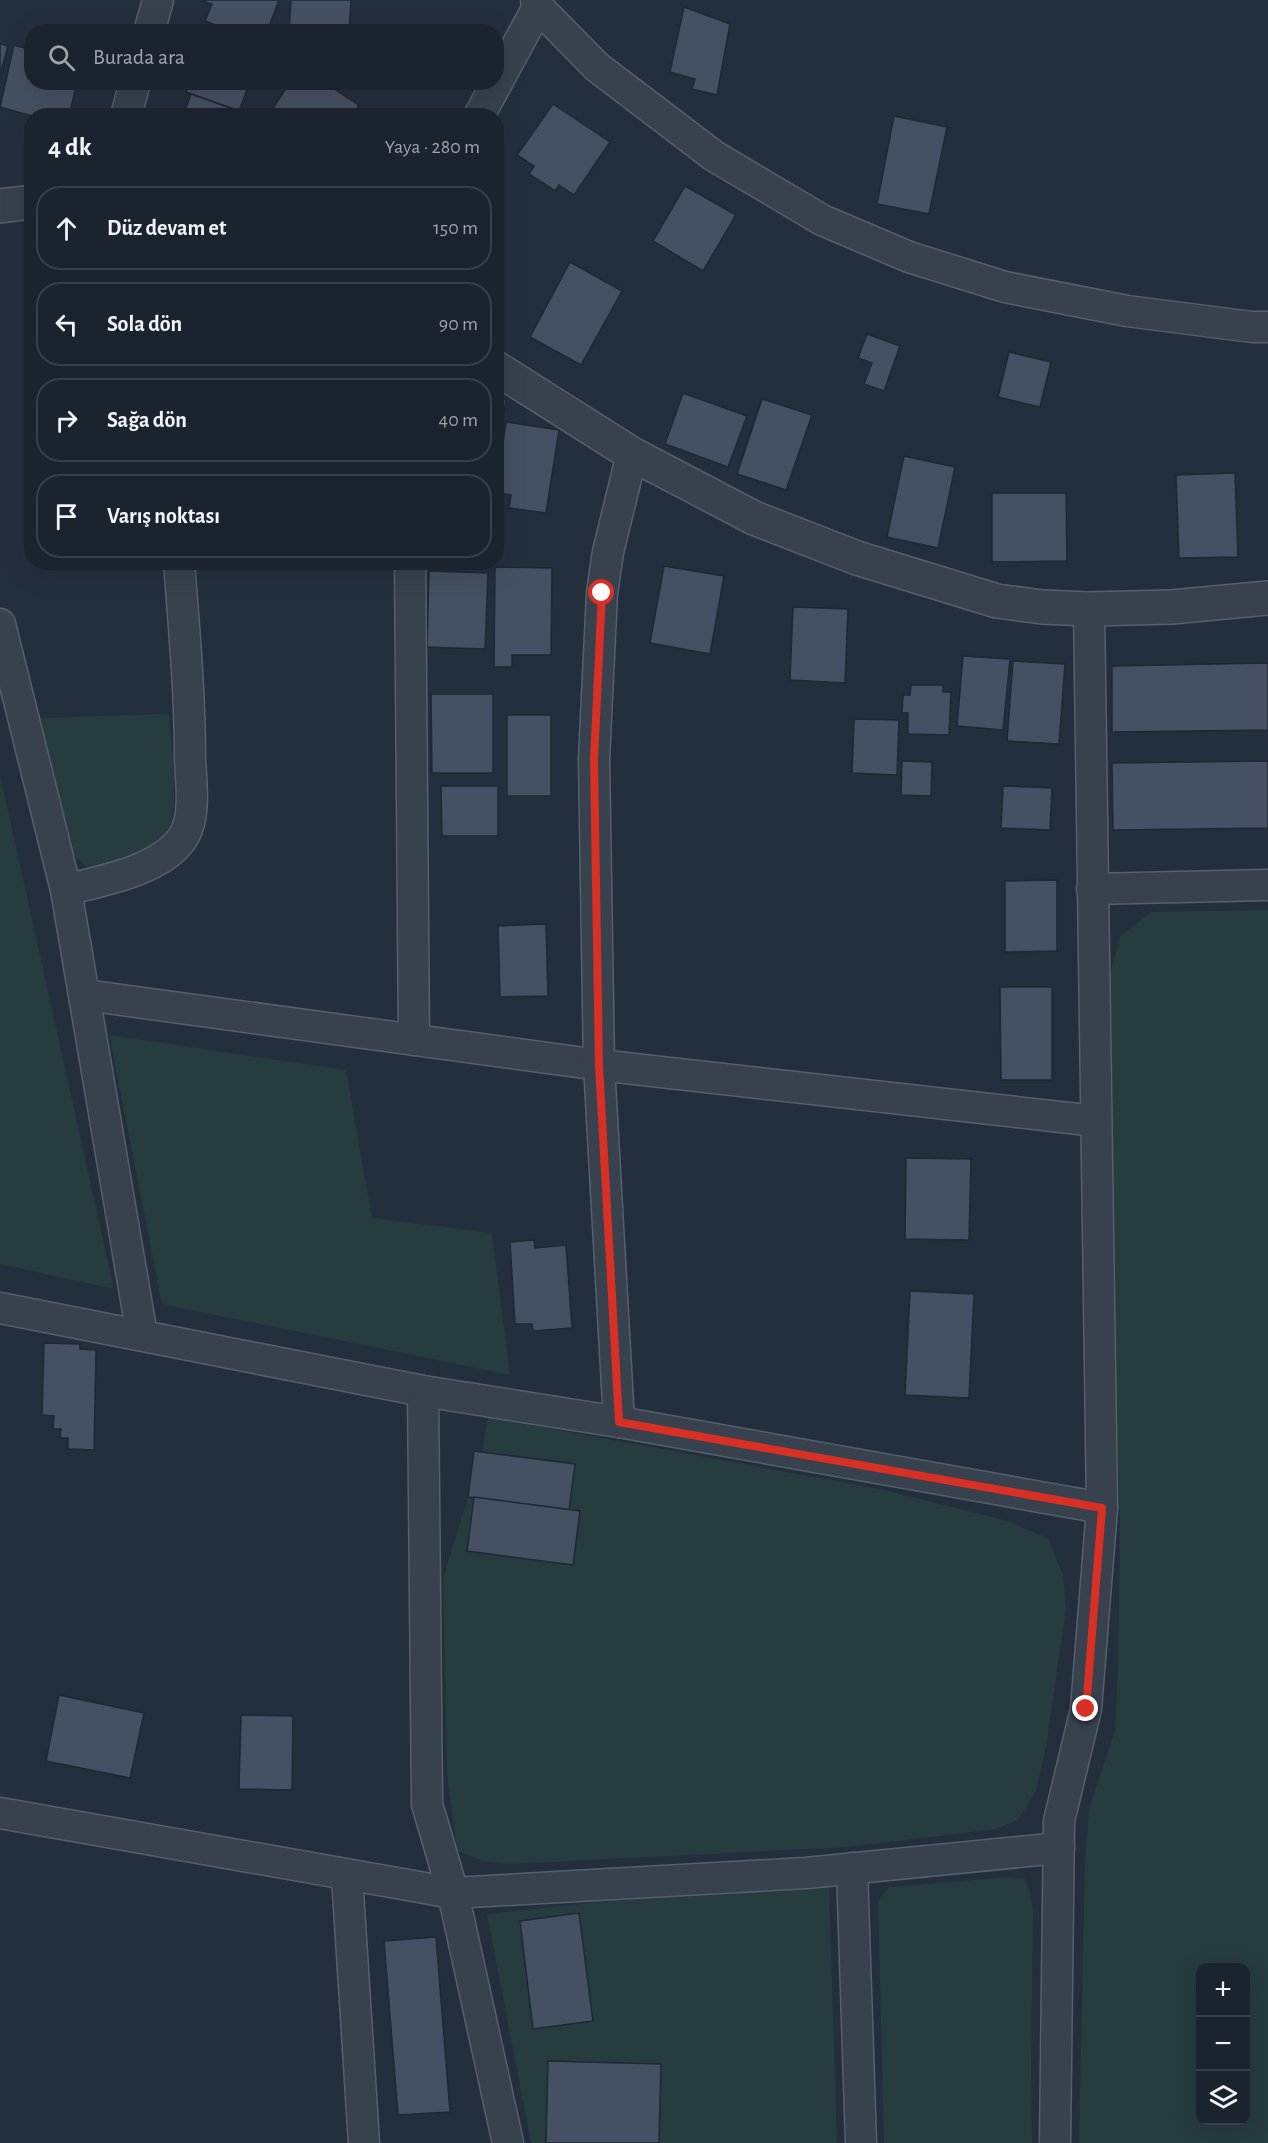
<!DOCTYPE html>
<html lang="tr">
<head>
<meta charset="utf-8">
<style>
  body { margin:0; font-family:"Alegreya Sans",sans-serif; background:#242b36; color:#f1f3f6 }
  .controls { position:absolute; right:18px; bottom:18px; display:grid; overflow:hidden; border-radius:12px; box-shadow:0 6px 24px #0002 }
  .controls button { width:54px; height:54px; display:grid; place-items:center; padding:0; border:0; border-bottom:2px solid #39404a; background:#1b232e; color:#f1f3f6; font:30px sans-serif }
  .stop { position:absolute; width:18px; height:18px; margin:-14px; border:4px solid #d93025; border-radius:50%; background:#fff }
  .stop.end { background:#d93025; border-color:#fff; box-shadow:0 2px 6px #0008 }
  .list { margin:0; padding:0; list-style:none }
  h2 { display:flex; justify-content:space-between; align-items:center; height:78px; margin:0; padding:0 24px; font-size:26px }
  h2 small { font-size:20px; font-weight:400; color:#a0a4aa }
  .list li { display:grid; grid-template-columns:39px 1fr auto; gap:18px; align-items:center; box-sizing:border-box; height:84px; margin:0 12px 12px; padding:0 12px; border:2px solid #39404a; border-radius:24px }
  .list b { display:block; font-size:22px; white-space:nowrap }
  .list em { font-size:20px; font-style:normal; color:#a0a4aa }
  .icon { flex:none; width:33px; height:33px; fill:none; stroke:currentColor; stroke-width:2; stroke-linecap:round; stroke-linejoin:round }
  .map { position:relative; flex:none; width:1268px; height:2143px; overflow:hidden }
  .search { position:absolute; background:#1b232e; box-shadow:0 6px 24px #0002; left:24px; top:24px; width:480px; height:66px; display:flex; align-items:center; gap:15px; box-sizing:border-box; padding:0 21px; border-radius:24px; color:#a0a4aa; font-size:22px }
  .panel { position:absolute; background:#1b232e; box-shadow:0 6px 24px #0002; left:24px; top:108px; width:480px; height:462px; border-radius:24px }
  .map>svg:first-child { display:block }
</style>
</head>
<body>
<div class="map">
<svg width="1268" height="2143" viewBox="0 0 1268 2143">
  <rect width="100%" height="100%" fill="#242f3e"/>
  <g fill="#263c3f" fill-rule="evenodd">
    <path d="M169,714C171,740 180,809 168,829C158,847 139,857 120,864C101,871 90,873 75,856L39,718Z"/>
    <path d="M0,775L114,1289L0,1264Z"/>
    <path d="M1268,910V2143H1079L1085,1863L1089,1809L1115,1731L1118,1668L1120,1527L1111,1235V971L1120,937L1151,912ZM1200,1968H1246V2120H1200Z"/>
    <path d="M109,1035L346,1070L372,1218L492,1233L510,1375L162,1304Z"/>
    <path d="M488,1417L885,1490L1007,1521L1048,1538L1063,1575L1066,1608L1046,1747L1036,1791L1018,1820L996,1829L848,1847L508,1864L483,1861L457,1851L447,1773L443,1578L482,1453Z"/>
    <path d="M1009,1877L1025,1879L1030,1892L1033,1913L1031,2066L1032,2143H884L878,1900L889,1887Z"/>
    <path d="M829,1887L837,2143H531L487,1914L609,1901Z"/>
  </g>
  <g fill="#455162" stroke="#1f2835" stroke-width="1.5">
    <path d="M205,0H279L267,32H234L205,21L212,4L205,2Z"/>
    <path d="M291,0H351L349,32H289Z"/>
    <path d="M684,7L730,24L717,95L692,89L695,79L670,72Z"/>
    <path d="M0,44L8,46L0,75Z"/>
    <path d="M14,45L32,50V82H77L69,116H32L0,107Z"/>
    <path d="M190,82H250L239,111L186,92Z"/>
    <path d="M290,82H324L359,105L352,116H268Z"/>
    <path d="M191,94L239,111L237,116H183Z"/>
    <path d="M553,104L610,142L574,195L559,185L555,191L529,174L534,166L517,155Z"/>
    <path d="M894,116L947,127L929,214L877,204Z"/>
    <path d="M685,186L736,215L703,271L653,241Z"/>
    <path d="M570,262L622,291L581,365L530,337Z"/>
    <path d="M867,334L900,346L884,391L864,384L872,363L858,358Z"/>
    <path d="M1009,352L1051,362L1040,407L998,397Z"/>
    <path d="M683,393L747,416L728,467L665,444Z"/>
    <path d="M496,398L506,400L496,458Z"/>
    <path d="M762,399L812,415L786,490L737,474Z"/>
    <path d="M506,422L559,430L546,513L509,508L511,495L496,492Z"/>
    <path d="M904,456L955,467L938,548L887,537Z"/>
    <path d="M1235,473L1238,557L1179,558L1176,475Z"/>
    <path d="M992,493H1066L1067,561L992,562Z"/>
    <path d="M664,566L724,576L710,654L650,643Z"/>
    <path d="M495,567L552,568L551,655H512V667H494Z"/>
    <path d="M429,571L488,573L485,649L427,647Z"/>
    <path d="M793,607L848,609L845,683L790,680Z"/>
    <path d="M963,656L1010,659L1003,730L957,726Z"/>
    <path d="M1013,661L1065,664L1059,744L1007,741Z"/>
    <path d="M1268,663V730L1112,732V666Z"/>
    <path d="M911,685H943V692H951L949,735L908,734V713H902L903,695H910Z"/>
    <path d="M431,694H493V773H432Z"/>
    <rect x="507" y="715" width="44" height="81"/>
    <path d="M854,719L899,720L897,775L852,773Z"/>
    <path d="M902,761L932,762L931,796L901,795Z"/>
    <path d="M1268,761V828L1113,830L1112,763Z"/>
    <path d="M441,786H498V836H442Z"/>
    <path d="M1003,786L1052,788L1050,830L1001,828Z"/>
    <path d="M1057,880V951L1005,952V881Z"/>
    <path d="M546,924L548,996L500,997L498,926Z"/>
    <path d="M1000,987H1052V1080H1001Z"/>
    <path d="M906,1158L971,1159L969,1240L905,1239Z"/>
    <path d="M534,1240L535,1248L566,1245L572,1328L533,1331L532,1324H515L510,1242Z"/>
    <path d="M910,1291L974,1294L969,1398L905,1395Z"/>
    <path d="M44,1343L80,1344V1349L96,1350L94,1450L68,1449V1438H60L61,1429H53L54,1416L42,1415Z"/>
    <path d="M474,1451L575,1464L569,1510L468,1497Z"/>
    <path d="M474,1497L580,1511L573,1565L467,1551Z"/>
    <path d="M59,1695L144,1713L130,1778L46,1761Z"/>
    <path d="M241,1715L293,1716L292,1790L239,1789Z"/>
    <path d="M579,1913L593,2021L533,2029L520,1921Z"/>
    <path d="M436,1937L450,2112L398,2115L384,1941Z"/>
    <path d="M548,2061L661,2064L659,2143H546Z"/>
  </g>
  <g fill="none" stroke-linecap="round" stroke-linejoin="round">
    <g stroke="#565f6c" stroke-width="33">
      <g id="minor">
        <path d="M536,0L538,7L597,67L714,156L822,220L909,257L1005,287L1127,311L1252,327H1268"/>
        <path d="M149,32L158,0"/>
        <path d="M126,116L135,82"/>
        <path d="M479,116L538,7"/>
        <path d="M410,562L414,1040"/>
        <path d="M0,624L66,890L142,1335"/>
        <path d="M1092,889L1268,885"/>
        <path d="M66,890C100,881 151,872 176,846C182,840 187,831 189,823C194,803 191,779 190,759C190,693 184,628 179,562"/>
        <path d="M85,995L599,1065L1096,1121"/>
        <path d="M0,1308L423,1391L619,1422L1102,1508"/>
        <path d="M423,1391L427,1804L453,1893L508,2143"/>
        <path d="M619,1422L599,1065L594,759L602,593L608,552L632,454"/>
        <path d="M0,1813L453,1893L806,1873L1059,1848"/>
        <path d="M852,1868L861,2143"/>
        <path d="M347,1876L364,2143"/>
        <path d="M1055,2143L1059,1821L1086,1709L1102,1508L1089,609"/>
      </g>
    </g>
    <g stroke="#565f6c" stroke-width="36">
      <g id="tertiary">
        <path d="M0,206L32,202"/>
        <path d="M496,368L632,454L754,518L857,558L997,601L1042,607L1089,609L1172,607L1268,598"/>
      </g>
    </g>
    <use href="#minor" stroke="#38414e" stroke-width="30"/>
    <use href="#tertiary" stroke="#38414e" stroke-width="33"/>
  </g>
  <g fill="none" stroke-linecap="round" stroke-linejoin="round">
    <path stroke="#d93025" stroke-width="8" d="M602,593L594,759L599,1065L619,1422L1102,1508L1086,1709"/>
  </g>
</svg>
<div class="controls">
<button>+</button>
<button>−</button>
<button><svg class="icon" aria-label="layers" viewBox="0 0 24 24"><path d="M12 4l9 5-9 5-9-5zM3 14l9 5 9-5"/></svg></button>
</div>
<div class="stop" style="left:602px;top:593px"></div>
<div class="stop end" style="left:1086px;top:1709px"></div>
<div class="search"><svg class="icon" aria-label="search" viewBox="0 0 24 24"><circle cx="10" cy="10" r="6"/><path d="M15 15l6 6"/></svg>Burada ara</div>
<section class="panel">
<h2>4 dk<small>Yaya · 280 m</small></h2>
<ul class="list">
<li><svg class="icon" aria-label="ahead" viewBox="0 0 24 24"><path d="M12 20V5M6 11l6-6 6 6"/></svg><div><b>Düz devam et</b></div><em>150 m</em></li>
<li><svg class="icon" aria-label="left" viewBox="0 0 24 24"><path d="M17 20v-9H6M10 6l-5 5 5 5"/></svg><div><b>Sola dön</b></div><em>90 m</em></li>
<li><svg class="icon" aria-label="right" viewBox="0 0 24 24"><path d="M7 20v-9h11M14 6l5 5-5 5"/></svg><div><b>Sağa dön</b></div><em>40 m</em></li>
<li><svg class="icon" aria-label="arrive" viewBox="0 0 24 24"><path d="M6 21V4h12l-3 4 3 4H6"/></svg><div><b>Varış noktası</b></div></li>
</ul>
</section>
</div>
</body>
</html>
